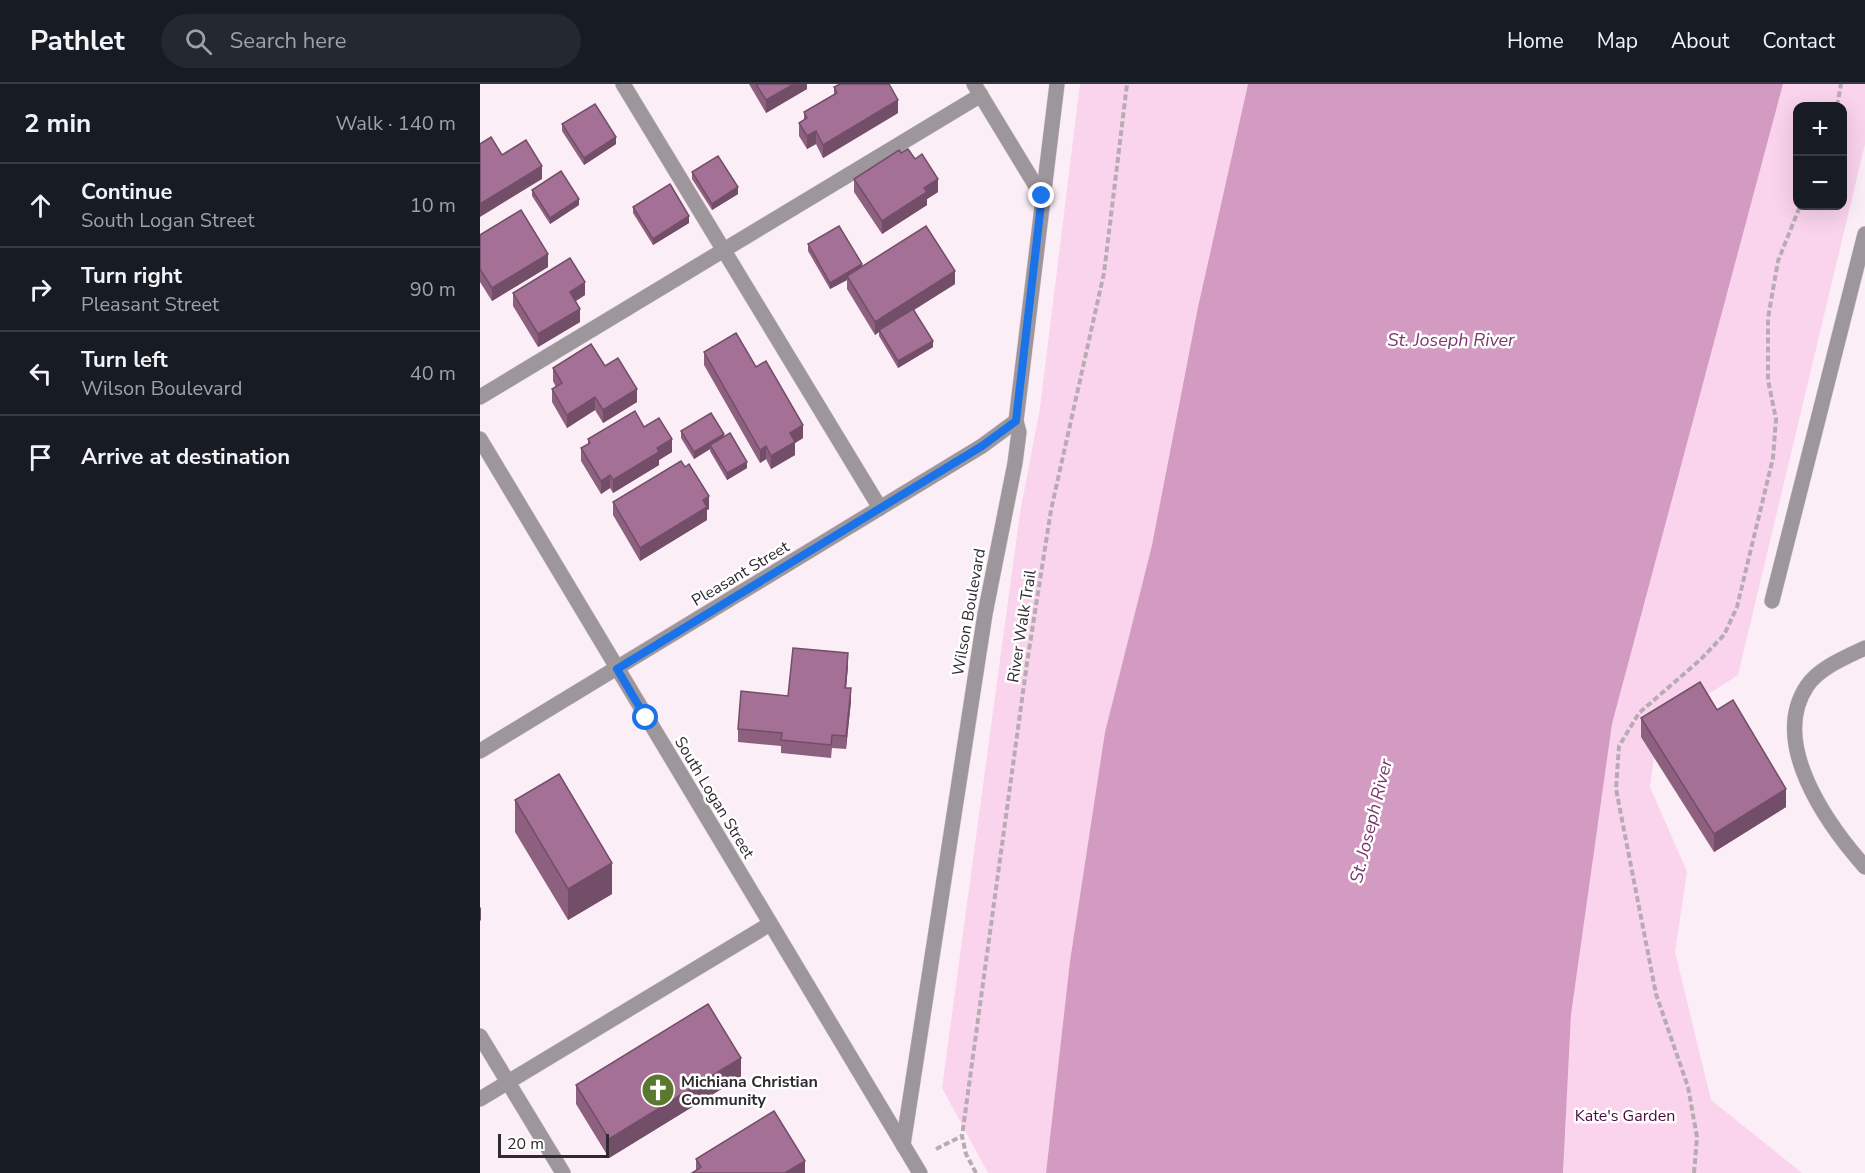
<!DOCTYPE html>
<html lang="en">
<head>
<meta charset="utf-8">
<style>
  body { margin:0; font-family:"Nunito Sans",sans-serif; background:#242831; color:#f1f3f6 }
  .controls { position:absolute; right:18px; top:18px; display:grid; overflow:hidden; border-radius:12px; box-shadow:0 6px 24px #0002 }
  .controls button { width:54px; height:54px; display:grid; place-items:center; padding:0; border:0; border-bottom:2px solid #363941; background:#171b24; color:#f1f3f6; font:30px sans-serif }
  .scale { position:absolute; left:18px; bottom:15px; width:111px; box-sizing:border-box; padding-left:6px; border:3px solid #2f2a2e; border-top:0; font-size:16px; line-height:21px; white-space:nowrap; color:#2f2a2e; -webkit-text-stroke:4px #fff; paint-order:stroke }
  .stop { position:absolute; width:18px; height:18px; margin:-14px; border:4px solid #1a73e8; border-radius:50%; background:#fff }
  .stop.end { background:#1a73e8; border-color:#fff; box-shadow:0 2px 6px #0008 }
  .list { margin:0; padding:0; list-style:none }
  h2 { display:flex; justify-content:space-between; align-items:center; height:78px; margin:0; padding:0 24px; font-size:26px }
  h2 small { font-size:20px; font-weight:400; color:#9ea1a6 }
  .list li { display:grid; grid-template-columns:39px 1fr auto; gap:18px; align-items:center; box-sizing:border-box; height:84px; padding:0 24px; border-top:2px solid #363941 }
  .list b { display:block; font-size:22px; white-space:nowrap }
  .list p { margin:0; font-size:20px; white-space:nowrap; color:#9ea1a6 }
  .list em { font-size:20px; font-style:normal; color:#9ea1a6 }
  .icon { flex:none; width:33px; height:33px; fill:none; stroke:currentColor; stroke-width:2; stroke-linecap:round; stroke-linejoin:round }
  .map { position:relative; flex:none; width:1385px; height:1089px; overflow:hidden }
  header { display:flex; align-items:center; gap:36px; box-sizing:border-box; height:84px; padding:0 30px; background:#171b24; border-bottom:2px solid #363941 }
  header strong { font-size:28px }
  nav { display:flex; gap:33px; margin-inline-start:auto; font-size:21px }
  .search { width:420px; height:54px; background:#242831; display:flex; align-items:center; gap:15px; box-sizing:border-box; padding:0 21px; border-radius:33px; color:#9ea1a6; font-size:22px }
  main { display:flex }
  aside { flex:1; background:#171b24 }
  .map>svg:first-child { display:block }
</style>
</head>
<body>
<header>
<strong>Pathlet</strong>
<div class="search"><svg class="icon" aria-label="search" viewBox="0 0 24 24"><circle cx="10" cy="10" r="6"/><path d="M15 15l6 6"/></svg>Search here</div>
<nav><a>Home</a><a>Map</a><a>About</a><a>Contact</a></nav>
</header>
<main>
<aside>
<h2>2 min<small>Walk · 140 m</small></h2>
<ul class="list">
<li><svg class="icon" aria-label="ahead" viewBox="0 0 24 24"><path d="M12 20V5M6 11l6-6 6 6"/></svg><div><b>Continue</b><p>South Logan Street</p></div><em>10 m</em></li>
<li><svg class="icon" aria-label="right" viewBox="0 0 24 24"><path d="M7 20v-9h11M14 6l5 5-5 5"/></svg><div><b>Turn right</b><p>Pleasant Street</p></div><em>90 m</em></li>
<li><svg class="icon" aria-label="left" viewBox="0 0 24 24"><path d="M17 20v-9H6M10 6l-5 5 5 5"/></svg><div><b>Turn left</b><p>Wilson Boulevard</p></div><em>40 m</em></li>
<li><svg class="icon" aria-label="arrive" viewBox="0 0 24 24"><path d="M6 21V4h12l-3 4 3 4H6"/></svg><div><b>Arrive at destination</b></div></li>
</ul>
</aside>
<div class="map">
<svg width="1385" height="1089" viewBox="0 0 1385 1089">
  <rect width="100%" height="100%" fill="#fceef7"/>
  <g fill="#fad3ed" fill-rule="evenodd">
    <path d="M600,0H768L718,223L672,461L625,648L590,877L566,1089H508L462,1004L540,429L560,324Z"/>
    <path d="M1303,0H1385V60L1258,591L1162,653L1174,673L1170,703L1207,788L1195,868L1231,1016L1322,1089H1083L1091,931L1132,640ZM1318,22H1362V122H1318Z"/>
  </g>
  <path fill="#d39bc2" d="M768,0H1303L1132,640L1091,931L1083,1089H566L590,877L625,648L672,461L718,223Z"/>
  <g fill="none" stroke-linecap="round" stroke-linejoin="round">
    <g stroke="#d7cbd3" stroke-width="16">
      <g id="minor">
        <path d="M143,0L400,424"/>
        <path d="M494,0L562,112"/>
        <path d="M0,313L501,11"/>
        <path d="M0,355L440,1089"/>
        <path d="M1292,517L1385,150"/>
        <path d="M1385,564C1366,573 1339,584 1327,602C1289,659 1347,740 1385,783"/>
        <path d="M0,667L502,362L536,337"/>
        <path d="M0,952L83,1089"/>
        <path d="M0,1015L290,840"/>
        <path d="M423,1061L505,530L535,379L539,348L536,337L577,0"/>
      </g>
    </g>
    <g stroke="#b7acb3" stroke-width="4" stroke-dasharray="6 3" stroke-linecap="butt">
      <path d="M1357,22L1361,0"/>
      <path d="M456,1065L482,1052"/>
      <path d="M496,1089L486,1070L482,1052L547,579L571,426L624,189L647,0"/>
      <path d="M1214,1089L1217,1053L1208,1003L1176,910L1136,705L1139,662L1159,629L1220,576L1244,551L1257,523L1293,374L1296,335L1288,296V234L1298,177L1320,122"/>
    </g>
    <use href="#minor" stroke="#9d979b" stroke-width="15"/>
  </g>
  <g fill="#8d6080">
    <path d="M269,0H327V5L286,29Z"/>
    <path d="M354,3L418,29L343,74L336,60L327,65L319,52V39L324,37V28L354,10Z"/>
    <path d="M82,40L136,60L104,81L82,47Z"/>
    <path d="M421,69L458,108L447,115V121L402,150L374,108V95Z"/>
    <path d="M212,88L258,110L232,126L212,95Z"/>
    <path d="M52,106L99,121L70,140L52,112Z"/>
    <path d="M153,123L209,139L173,161L153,129Z"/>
    <path d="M0,151L68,183L12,217L0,198Z"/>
    <path d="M328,160L382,183L475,200L434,226L453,263L418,284L399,252V248L395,251L367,205V196L350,205L328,167Z"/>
    <path d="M33,209L105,211L95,217L100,238L58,263L33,222Z"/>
    <path d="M224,268L276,283L323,354L315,359V371L291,385L286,375L280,379L224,281Z"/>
    <path d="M125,282L157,318L123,339L115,326L87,344L72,318V305L76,303L73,297V284Z"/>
    <path d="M164,343L192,368L179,376V381L133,409L130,404L121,410L101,377V364L108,360V355Z"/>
    <path d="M201,347L244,352L267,384L247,396L230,367V365L214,375L201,354Z"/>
    <path d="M133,418L229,425L227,426V436L160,477L133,431Z"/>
    <path d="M368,582L366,604L371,617L366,665L352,664L351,674L301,669V662L258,658V645L308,612Z"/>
    <path d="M1237,626L1306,723L1234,768L1161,653V634Z"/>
    <path d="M35,716L132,810L88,836L35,748Z"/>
    <path d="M261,993L129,1074L96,1020V1001Z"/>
    <path d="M216,1075L325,1089L216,1086Z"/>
  </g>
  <g fill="#734e68">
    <path d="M314,0H327V5L286,29V16Z"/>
    <path d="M418,16V29L343,74V61Z"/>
    <path d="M336,47V60L327,65V52Z"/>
    <path d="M136,53V60L104,81V74Z"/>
    <path d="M62,82V95L0,133V120Z"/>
    <path d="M458,95V108L447,115V121L402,150V137L444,104Z"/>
    <path d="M258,103V110L232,126V120Z"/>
    <path d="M99,115V121L70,140V134Z"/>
    <path d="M209,132V139L173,161V155Z"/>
    <path d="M68,170V183L12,217V204Z"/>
    <path d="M382,180V187L367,192V196L350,205V199Z"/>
    <path d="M475,187V200L400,247L399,246V248L395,251V238Z"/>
    <path d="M105,198V211L90,221V208Z"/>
    <path d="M100,225V238L58,263V250Z"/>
    <path d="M453,257V263L418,284V277Z"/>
    <path d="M157,305V318L123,339V326Z"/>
    <path d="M115,313V326L87,344V331Z"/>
    <path d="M323,341V354L315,359V371L291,385V372L310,349Z"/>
    <path d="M244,350V357L230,361V365L214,375V368Z"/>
    <path d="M192,355V368L179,376V381L133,409V396L177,364Z"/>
    <path d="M286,362V375L280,379V366Z"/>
    <path d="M267,378V384L247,396V389Z"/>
    <path d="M130,391V404L121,410V397Z"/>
    <path d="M229,412V425L227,426V436L160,477V464Z"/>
    <path d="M368,569V582L365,617V604Z"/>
    <path d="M371,604V617L366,665V652Z"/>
    <path d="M1306,705V723L1234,768V750Z"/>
    <path d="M132,779V810L88,836V805Z"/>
    <path d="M1,823V836L0,837V824Z"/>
    <path d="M261,974V993L129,1074V1055Z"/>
    <path d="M325,1077V1089H305Z"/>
  </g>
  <g fill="#a47095" stroke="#734e68" stroke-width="1.5">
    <path d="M276,0H314L286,16Z"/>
    <path d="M360,0H409L418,16L343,61L336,47L327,52L319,39L327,34L324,28L357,9L354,3Z"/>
    <path d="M115,20L136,53L104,74L82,40Z"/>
    <path d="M11,53L22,71L46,56L62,82L0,120V60Z"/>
    <path d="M428,65L435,75L442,70L458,95L444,104L447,108L402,137L374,95L419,66L421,69Z"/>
    <path d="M238,72L258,103L232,120L212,88Z"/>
    <path d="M81,87L99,115L70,134L52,106Z"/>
    <path d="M190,100L209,132L173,155L153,123Z"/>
    <path d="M41,126L68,170L12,204L0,185V151Z"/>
    <path d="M359,142L382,180L350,199L328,160Z"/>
    <path d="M446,142L475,187L395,238L367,192Z"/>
    <path d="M90,174L105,198L90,208L100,225L58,250L33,209Z"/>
    <path d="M433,225L453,257L418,277L399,246Z"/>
    <path d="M256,249L276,283L286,277L323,341L310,349L315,358L291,372L286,362L280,366L224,268Z"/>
    <path d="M111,260L125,282L138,274L157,305L123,326L115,313L87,331L72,305L82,299L73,284Z"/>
    <path d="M155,327L164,343L179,334L192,355L177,364L179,368L133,396L130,391L121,397L101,364L110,359L108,355Z"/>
    <path d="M231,329L244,350L214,368L201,347Z"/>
    <path d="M250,349L267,378L247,389L230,361Z"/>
    <path d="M201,377L205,383L209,380L229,412L223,416L227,423L160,464L133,418Z"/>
    <path d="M313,564L368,569L365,604H371L366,652L352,651L351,661L301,656L302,649L258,645L261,607L308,612Z"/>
    <path d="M1220,598L1237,626L1253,616L1306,705L1234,750L1161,634Z"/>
    <path d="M79,690L132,779L88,805L35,716Z"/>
    <path d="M228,920L261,974L129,1055L96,1001Z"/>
    <path d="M294,1027L325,1077L305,1089H212L221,1083L216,1075Z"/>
  </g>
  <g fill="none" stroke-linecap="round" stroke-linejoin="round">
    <path stroke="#1a73e8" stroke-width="8" d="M166,634L137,585L502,362L536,337L562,112"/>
  </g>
  <defs>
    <g id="church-disc" transform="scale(1.725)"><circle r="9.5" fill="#5a792e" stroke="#fff"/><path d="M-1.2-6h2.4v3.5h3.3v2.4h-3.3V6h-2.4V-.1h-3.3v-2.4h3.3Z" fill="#fff"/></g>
  </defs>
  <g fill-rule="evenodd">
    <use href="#church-disc" x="178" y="1006"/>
  </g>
  <g text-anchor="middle" stroke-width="5" stroke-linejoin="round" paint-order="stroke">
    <g font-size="16" fill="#2f2a2e" stroke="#fff">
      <text transform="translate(260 489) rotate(-31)" y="6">Pleasant Street</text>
      <text transform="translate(488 528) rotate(-80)" y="6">Wilson Boulevard</text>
      <text transform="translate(541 542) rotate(-81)" y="6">River Walk Trail</text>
      <text transform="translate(235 713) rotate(59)" y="6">South Logan Street</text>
    </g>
    <g font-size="16" font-weight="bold" fill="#2f2a2e" stroke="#fff" text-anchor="start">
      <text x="201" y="1003">Michiana Christian<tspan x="201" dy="18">Community</tspan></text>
    </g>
    <g font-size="16" fill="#4b093d" stroke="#fff">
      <text x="1145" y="1037">Kate's Garden</text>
    </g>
    <g font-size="18" font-style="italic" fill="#7a3769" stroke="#fff">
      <text x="971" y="262">St. Joseph River</text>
      <text transform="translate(891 737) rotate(-76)" y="6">St. Joseph River</text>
    </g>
  </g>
</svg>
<div class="controls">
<button>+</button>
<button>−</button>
</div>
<div class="scale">20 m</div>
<div class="stop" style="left:166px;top:634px"></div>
<div class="stop end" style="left:562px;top:112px"></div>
</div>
</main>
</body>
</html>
